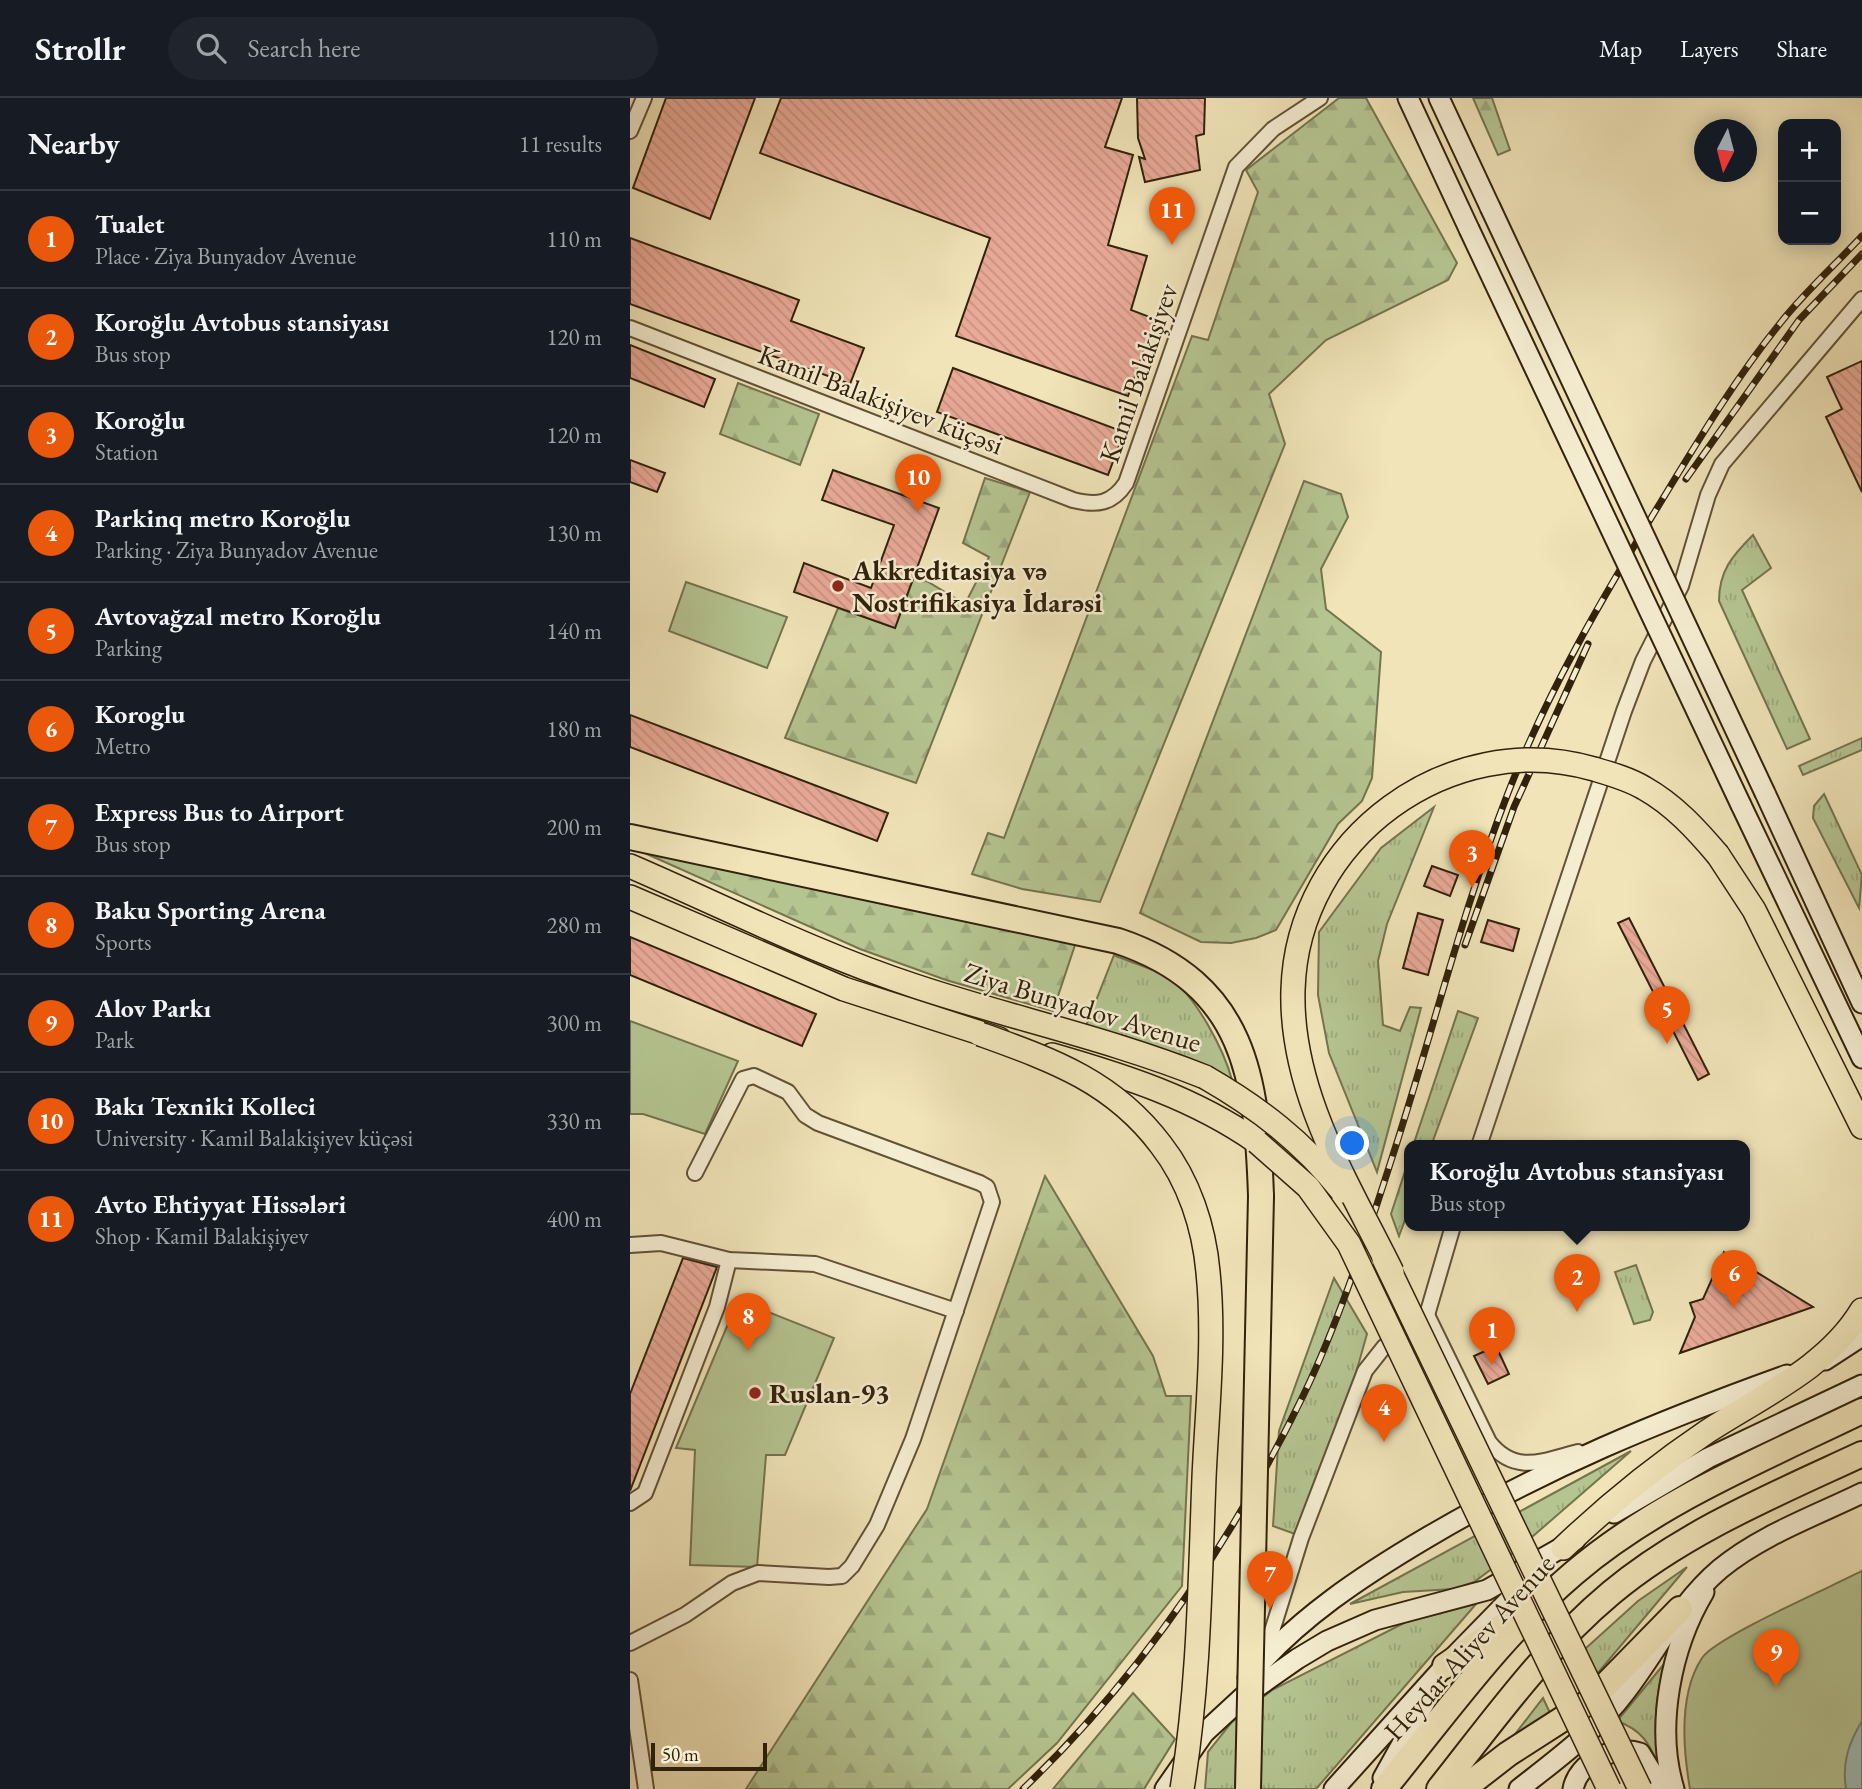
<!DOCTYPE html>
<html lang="en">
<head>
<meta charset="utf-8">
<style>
  body { margin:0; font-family:"EB Garamond",serif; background:#20242c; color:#f1f3f6 }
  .controls { position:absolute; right:21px; top:21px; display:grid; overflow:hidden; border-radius:14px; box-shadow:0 4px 18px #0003 }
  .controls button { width:63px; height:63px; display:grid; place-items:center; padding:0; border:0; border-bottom:2px solid #363941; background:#171b24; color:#f1f3f6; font:35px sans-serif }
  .compass { position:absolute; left:1064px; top:21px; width:63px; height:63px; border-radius:50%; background:#171b24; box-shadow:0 4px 18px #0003; rotate:186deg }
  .scale { position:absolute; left:21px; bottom:18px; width:116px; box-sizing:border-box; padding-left:7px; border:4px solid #32220b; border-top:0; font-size:19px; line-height:24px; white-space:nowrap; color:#32220b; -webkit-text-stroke:5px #f5edd1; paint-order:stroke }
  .you { position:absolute; left:723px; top:1046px; width:24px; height:24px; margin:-18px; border:5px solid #fff; border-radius:50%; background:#1a73e8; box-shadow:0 0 0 10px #1a73e833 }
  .badge { display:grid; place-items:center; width:46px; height:46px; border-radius:50%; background:#ea580c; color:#fff; font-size:23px; font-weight:700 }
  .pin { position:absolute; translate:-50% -58px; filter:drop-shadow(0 2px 4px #0008) }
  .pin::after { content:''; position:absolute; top:37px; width:24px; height:21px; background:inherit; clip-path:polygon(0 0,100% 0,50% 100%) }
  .popup { position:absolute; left:774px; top:1042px; width:346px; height:91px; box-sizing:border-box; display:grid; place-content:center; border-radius:14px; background:#171b24; filter:drop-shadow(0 2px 5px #0005); font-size:23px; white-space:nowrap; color:#9ea1a6 }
  .popup b { font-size:26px; color:#f1f3f6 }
  .popup::after { content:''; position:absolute; left:50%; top:100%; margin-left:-14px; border:14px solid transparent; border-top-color:#171b24 }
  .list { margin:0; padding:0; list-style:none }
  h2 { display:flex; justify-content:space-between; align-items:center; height:91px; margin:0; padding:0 28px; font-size:30px }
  h2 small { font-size:23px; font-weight:400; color:#9ea1a6 }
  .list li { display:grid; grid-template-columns:46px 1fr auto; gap:21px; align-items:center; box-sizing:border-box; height:98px; padding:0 28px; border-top:2px solid #363941 }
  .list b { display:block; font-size:26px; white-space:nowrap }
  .list p { margin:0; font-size:23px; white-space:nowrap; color:#9ea1a6 }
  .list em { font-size:23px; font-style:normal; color:#9ea1a6 }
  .icon { flex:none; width:38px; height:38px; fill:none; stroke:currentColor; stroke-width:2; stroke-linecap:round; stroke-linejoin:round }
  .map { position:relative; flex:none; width:1232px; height:1691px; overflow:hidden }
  header { display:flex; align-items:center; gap:42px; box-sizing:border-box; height:98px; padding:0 35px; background:#171b24; border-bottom:2px solid #363941 }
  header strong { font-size:33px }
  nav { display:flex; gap:38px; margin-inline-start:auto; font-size:24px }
  .search { width:490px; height:63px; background:#20242c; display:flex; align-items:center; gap:18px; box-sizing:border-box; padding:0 24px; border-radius:38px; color:#9ea1a6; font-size:26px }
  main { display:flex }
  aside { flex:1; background:#171b24 }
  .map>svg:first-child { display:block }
</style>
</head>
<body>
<header>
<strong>Strollr</strong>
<div class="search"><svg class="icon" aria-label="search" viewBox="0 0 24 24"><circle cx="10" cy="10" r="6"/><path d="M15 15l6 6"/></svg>Search here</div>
<nav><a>Map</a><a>Layers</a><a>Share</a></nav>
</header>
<main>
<aside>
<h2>Nearby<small>11 results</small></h2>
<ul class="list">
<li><span class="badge">1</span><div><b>Tualet</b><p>Place · Ziya Bunyadov Avenue</p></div><em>110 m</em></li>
<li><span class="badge">2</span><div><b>Koroğlu Avtobus stansiyası</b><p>Bus stop</p></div><em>120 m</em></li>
<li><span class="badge">3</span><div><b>Koroğlu</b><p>Station</p></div><em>120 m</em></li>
<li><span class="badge">4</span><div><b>Parkinq metro Koroğlu</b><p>Parking · Ziya Bunyadov Avenue</p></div><em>130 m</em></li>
<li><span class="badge">5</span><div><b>Avtovağzal metro Koroğlu</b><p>Parking</p></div><em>140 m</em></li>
<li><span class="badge">6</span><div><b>Koroglu</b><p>Metro</p></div><em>180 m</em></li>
<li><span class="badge">7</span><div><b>Express Bus to Airport</b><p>Bus stop</p></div><em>200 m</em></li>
<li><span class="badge">8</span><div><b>Baku Sporting Arena</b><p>Sports</p></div><em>280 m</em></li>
<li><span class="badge">9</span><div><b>Alov Parkı</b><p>Park</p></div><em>300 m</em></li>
<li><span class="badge">10</span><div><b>Bakı Texniki Kolleci</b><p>University · Kamil Balakişiyev küçəsi</p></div><em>330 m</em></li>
<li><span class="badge">11</span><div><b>Avto Ehtiyyat Hissәlәri</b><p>Shop · Kamil Balakişiyev</p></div><em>400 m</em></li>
</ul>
</aside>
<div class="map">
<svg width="1232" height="1691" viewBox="0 0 1232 1691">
  <defs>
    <pattern id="grass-tufts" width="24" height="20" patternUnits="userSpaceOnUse" patternTransform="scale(1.75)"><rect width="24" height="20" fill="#b5c592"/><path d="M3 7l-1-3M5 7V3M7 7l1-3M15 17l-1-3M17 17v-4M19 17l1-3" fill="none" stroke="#9ca97d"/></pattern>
    <pattern id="forest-firs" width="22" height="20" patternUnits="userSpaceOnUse" patternTransform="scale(1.75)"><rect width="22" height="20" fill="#b5c592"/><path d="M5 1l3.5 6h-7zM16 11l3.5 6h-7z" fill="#9ca97d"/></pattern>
    <pattern id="building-back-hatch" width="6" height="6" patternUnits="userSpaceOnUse" patternTransform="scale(1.75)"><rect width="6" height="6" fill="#e9aa98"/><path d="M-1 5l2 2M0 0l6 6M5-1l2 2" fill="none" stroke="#c89282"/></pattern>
  </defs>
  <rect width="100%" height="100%" fill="#f0e4b8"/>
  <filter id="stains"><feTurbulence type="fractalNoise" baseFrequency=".00286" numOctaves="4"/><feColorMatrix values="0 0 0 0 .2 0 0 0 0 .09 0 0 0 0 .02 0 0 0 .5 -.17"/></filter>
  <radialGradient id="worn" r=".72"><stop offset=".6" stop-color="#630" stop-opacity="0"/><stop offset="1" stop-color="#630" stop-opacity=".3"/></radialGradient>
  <g fill="url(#grass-tufts)" stroke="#74744e" stroke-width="2">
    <path d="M1123,437L1141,470L1112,492L1180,641L1157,651L1089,503C1089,473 1102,458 1123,437Z"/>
    <path d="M1232,640V652L1173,677L1169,668Z"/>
    <path d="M1194,696L1232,777L1229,810L1183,720L1184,708Z"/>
    <path d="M804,709L757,826L748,863L753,927L770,933L780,909L791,910L747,1074L699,955L688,897L689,834L751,750Z"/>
    <path d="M484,857C501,865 524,870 540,881C566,898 594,952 602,982L553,958L456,928Z"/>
    <path d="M828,913L848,920L801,1048H783Z"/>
    <path d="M779,1061V1111L769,1138L761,1116Z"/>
    <path d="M1006,1167L1023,1214L1020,1222L1004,1226L985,1174Z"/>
    <path d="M704,1180L737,1236L726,1275L665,1436L643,1428L649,1333Z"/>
    <path d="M1001,1353L887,1452L844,1484L824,1491L773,1494L720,1506Z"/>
    <path d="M1057,1469L967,1576L955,1551L1008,1503Z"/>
    <path d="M846,1506L686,1691H575L578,1654L602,1624L642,1592L776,1524Z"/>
    <path d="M1034,1566C1025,1602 1023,1632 1029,1668C1019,1645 1012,1632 987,1623Z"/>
    <path d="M913,1600L920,1615L882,1640Z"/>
  </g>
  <g fill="url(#forest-firs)" stroke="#74744e" stroke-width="2">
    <path d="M709,0H736L827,165L818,182L696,242L639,296L655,346L470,804L392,791L342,776L358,735L374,740L562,238L578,242L628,94L616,72Z"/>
    <path d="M843,0H862L880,52L868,57Z"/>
    <path d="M108,285L189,316L170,367L90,336Z"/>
    <path d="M355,380L400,394L286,685L155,640L208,510L265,530L285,476L335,506L359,459L333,445Z"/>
    <path d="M674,383L711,396L718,419L691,471L696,511L751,554L742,680L732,703L708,726L646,832L626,840L601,845L571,844L510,815Z"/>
    <path d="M10,753L446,844L423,913L316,882L230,851Z"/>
    <path d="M415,1078L523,1258L536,1298H561L552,1488L427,1645L378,1691H116L297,1411Z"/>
    <path d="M503,1595L545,1641L514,1691H423Z"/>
  </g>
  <g fill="#b5c592" stroke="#74744e" stroke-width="2">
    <path d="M56,484L157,519L137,570L39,533Z"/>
    <path d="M0,923L108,963L75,1036L13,1016H0Z"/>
    <path d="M108,1202L204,1240L155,1357H136L127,1469L60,1467L65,1352L46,1350Z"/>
    <path d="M1232,1473V1691H1060C1053,1651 1049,1595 1072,1560C1086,1539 1203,1488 1232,1473Z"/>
  </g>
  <path fill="#9dbdb7" stroke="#727f72" stroke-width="2" d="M1232,1623V1691H1216C1212,1665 1218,1646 1232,1623Z"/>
  <g fill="url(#building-back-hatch)" stroke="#32220b" stroke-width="2">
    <path d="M36,0H125L80,121L3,90Z"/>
    <path d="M151,0H492L475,49L503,57L478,147L517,158L501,212L525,221L498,298L326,238L360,140L130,55Z"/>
    <path d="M507,0H575L574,36L566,38L570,72L515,84L509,59L515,61L508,40Z"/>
    <path d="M0,140L169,202L161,223L234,250L220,286L0,206Z"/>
    <path d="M0,247L85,281L74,309L0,280Z"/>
    <path d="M1232,263V394L1196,319L1212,311L1197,279Z"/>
    <path d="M323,270L494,334L478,377L307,314Z"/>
    <path d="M0,362L35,375L27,394L0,384Z"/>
    <path d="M203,372L309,410L265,530L164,494L174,465L241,490L264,427L192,402Z"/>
    <path d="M0,617L258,715L247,743L0,649Z"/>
    <path d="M802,768L828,777L820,798L794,788Z"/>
    <path d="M788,815L813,822L798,877L773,870Z"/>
    <path d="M999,820L1079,976L1068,982L988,825Z"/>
    <path d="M858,822L889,831L883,853L851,844Z"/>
    <path d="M0,839L186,916L172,948L0,877Z"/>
    <path d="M1094,1154L1183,1209L1050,1255L1065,1219L1060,1205L1073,1201Z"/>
    <path d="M53,1160L87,1169L0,1393V1296Z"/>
    <path d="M866,1248L879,1276L858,1286L844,1258Z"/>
  </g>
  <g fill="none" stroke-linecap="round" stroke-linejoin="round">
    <g stroke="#625236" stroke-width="18">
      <g id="street">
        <path d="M0,33L14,0"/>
        <path d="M0,230L443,402C467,408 482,406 496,385L606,69L643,31L690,0"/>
        <path d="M849,1048L994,613L1013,563L1051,488L1078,397L1092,366L1232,201"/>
        <path d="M0,1147L31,1145L99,1162L185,1166L326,1213"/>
        <path d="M797,1217L859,1344C885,1377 913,1363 948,1354"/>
        <path d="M0,1405L15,1395L87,1209L99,1162"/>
        <path d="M0,1545L55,1517L102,1485L128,1475L199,1479L212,1478L222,1468L247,1427L283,1341L362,1104L357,1089L350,1085L188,1025L175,1017L158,994L124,978L113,981L65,1075"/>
        <path d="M634,1559L671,1440L735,1273L754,1249L797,1217L823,1128"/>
        <path d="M0,1582L16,1691"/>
      </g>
    </g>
    <g stroke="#32220b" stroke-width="23">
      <g id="secondary">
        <path d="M778,0L839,131"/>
        <path d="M809,0L860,109"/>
        <path d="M1135,695L1232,905"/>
        <path d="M1111,707L1232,960"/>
        <path d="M1195,1262L1232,1238"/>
        <path d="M984,1415L1078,1360L1232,1287"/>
        <path d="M618,1579C668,1520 732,1478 798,1439C915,1370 1029,1323 1157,1277"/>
        <path d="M753,1680L799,1597"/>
        <path d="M535,1691L574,1635L613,1599L667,1561L697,1543L745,1522L857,1492L945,1442"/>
        <path d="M704,1691L815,1568L894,1487"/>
        <path d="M889,1691C927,1661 967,1632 996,1593C1028,1551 1049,1506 1090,1471C1131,1437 1185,1418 1232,1395"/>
        <path d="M943,1691C948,1664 985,1646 1010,1655L1032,1691"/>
        <path d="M1044,1691C1025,1629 1041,1549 1074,1494"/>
      </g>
    </g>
    <g stroke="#32220b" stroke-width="26">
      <g id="primary">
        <path d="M1088,757L1124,812L1232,1029"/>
        <path d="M0,768C95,809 187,856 285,888C381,920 480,941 575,979"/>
        <path d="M0,799L214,891L369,941"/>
        <path d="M422,957C495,978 564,1000 627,1044"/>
        <path d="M933,1450C978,1407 1026,1368 1078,1333C1132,1298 1198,1269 1232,1212"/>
      </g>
    </g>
    <g stroke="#32220b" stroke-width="28">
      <g id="highway">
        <path d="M0,739L488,843C616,886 627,980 631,1098"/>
        <path d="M815,1568L889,1517"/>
        <path d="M754,1691C814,1618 872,1536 944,1475C1027,1404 1135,1360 1232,1313"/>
        <path d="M809,1691C863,1623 914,1551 981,1495C1054,1434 1146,1396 1232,1356"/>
        <path d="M833,1691L878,1656L959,1604L1050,1511"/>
      </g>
    </g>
    <use href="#street" stroke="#f5edd1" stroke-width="14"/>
    <use href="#secondary" stroke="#f5edd1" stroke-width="19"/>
    <use href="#primary" stroke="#f0e4b8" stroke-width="23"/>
    <use href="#highway" stroke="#f0e4b8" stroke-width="24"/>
    <g stroke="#32220b" stroke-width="7">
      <g id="rail">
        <path d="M1056,381L1169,222L1232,156"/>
        <path d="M835,847L884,709L958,546"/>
        <path d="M393,1691C509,1580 602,1443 673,1298C707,1228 737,1138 761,1063C801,941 831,816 878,695C918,592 974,497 1032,402C1069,341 1107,278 1152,223C1176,193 1206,166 1232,138"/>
      </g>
    </g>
    <use href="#rail" stroke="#f5edd1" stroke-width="4.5" stroke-dasharray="13" stroke-linecap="butt"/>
    <g stroke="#32220b" stroke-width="23" stroke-linecap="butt">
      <g id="secondary-bridge">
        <path d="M860,109L1135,695"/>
        <path d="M839,131L1111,707"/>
      </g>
    </g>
    <g stroke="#32220b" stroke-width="26" stroke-linecap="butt">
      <g id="primary-bridge">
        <path d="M350,936C422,962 483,983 531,1047C559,1083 574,1129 578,1174C585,1242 577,1312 574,1380C570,1484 569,1588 552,1691"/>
        <path d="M575,979C629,1010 673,1044 712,1093"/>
        <path d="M627,1044L678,1089L719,1146L979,1691"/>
        <path d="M754,1161L1010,1691"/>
        <path d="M762,1174C718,1085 660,994 663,892C667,740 820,629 964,671C981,676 999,681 1014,690C1044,707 1066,731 1088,757"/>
      </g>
    </g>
    <g stroke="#32220b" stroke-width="28" stroke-linecap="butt">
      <path id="highway-bridge" d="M618,1691L631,1098"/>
    </g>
    <use href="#secondary-bridge" stroke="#f5edd1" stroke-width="19"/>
    <use href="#primary-bridge" stroke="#f0e4b8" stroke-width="23"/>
    <use href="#highway-bridge" stroke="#f0e4b8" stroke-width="24"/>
  </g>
  <g fill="#8f2418" stroke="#f5edd1" stroke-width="2.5">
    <circle cx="208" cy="488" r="7"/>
    <circle cx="125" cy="1295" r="7"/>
  </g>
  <g text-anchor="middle" stroke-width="5" stroke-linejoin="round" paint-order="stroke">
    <g font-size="28" fill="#32220b" stroke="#f5edd1">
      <text transform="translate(508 275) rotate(-71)" y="10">Kamil Balakişiyev</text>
      <text transform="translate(251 301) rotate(21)" y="10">Kamil Balakişiyev küçəsi</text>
      <text transform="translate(453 909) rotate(17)" y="10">Ziya Bunyadov Avenue</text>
      <text transform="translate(839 1549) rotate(-48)" y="10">Heydar Aliyev Avenue</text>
    </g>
    <g font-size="28" font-weight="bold" fill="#32220b" stroke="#f5edd1" text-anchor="start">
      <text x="222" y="482">Akkreditasiya və<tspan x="222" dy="32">Nostrifikasiya İdarəsi</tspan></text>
      <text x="139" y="1305">Ruslan-93</text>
    </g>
  </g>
  <rect width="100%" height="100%" filter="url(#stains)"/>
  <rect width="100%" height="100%" fill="url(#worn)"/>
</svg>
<div class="controls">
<button>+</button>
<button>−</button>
</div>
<svg class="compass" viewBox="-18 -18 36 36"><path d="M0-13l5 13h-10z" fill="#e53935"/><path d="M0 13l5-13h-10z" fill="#9ea1a6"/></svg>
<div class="scale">50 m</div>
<div class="you"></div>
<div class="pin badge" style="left:862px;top:1267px">1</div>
<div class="pin badge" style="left:947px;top:1214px">2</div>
<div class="popup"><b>Koroğlu Avtobus stansiyası</b>Bus stop</div>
<div class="pin badge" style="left:842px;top:790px">3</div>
<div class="pin badge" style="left:754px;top:1344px">4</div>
<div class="pin badge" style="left:1037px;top:946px">5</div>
<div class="pin badge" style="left:1104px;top:1210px">6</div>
<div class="pin badge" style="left:640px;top:1511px">7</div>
<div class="pin badge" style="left:118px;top:1253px">8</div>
<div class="pin badge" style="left:1146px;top:1589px">9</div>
<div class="pin badge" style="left:288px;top:414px">10</div>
<div class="pin badge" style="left:542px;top:147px">11</div>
</div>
</main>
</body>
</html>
